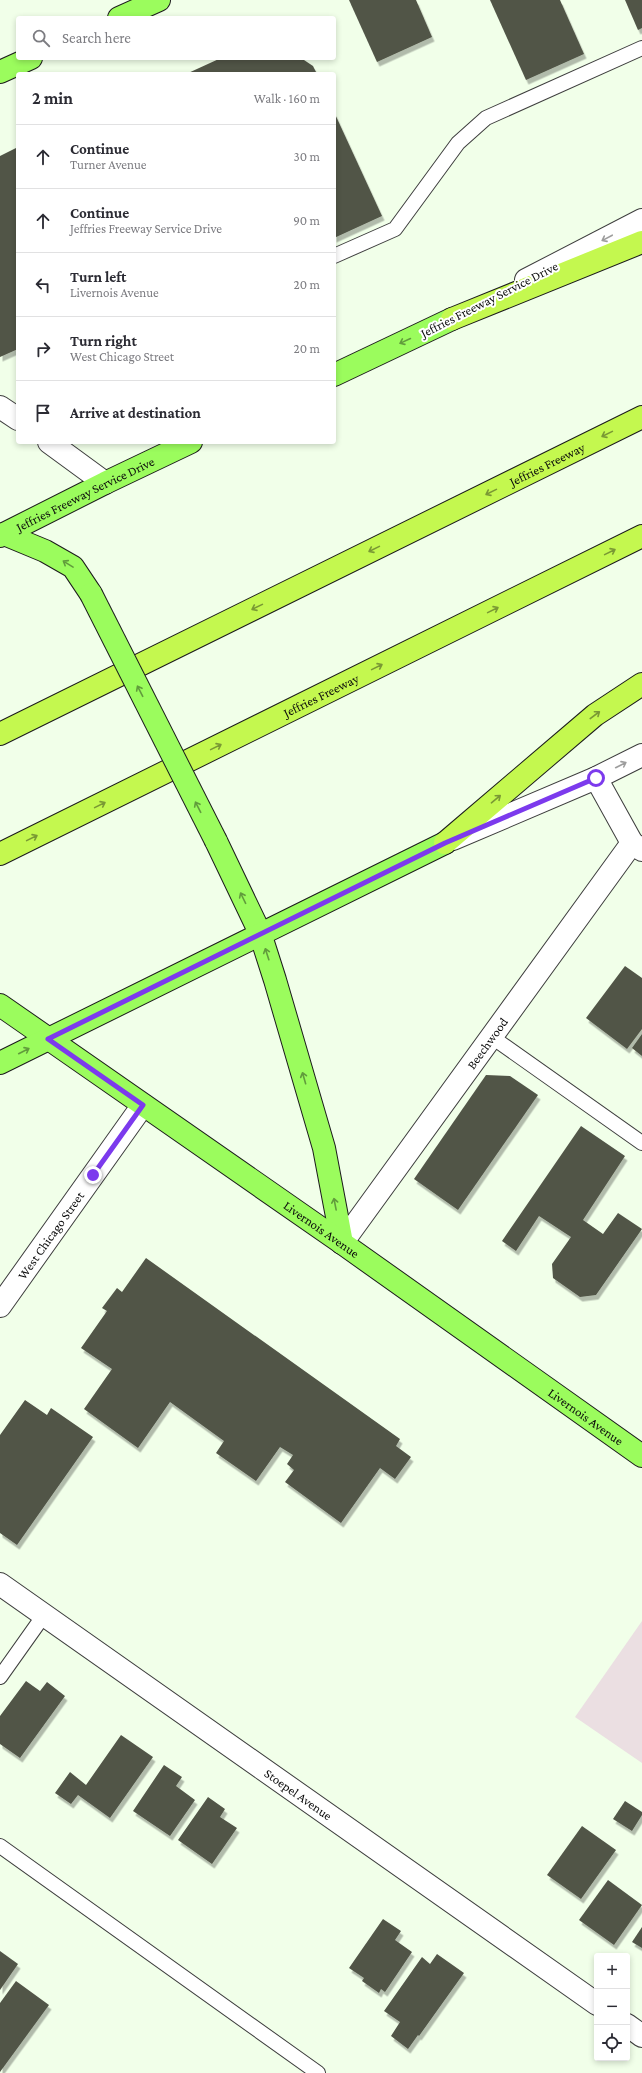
<!DOCTYPE html>
<html lang="en">
<head>
<meta charset="utf-8">
<style>
  body { margin:0; font-family:"Crimson Pro",serif; background:#f7f7f7; color:#2b2b33 }
  .controls { position:absolute; right:12px; bottom:12px; display:grid; overflow:hidden; border-radius:4px; box-shadow:0 2px 6px #0003 }
  .controls button { width:36px; height:36px; display:grid; place-items:center; padding:0; border:0; border-bottom:1px solid #e1e1e2; background:#fff; color:#2b2b33; font:20px sans-serif }
  .stop { position:absolute; width:12px; height:12px; margin:-9px; border:3px solid #7c3aed; border-radius:50%; background:#fff }
  .stop.end { background:#7c3aed; border-color:#fff; box-shadow:0 1px 4px #0008 }
  .list { margin:0; padding:0; list-style:none }
  h2 { display:flex; justify-content:space-between; align-items:center; height:52px; margin:0; padding:0 16px; font-size:17px }
  h2 small { font-size:13px; font-weight:400; color:#7c7c81 }
  .list li { display:grid; grid-template-columns:26px 1fr auto; gap:12px; align-items:center; box-sizing:border-box; height:64px; padding:0 16px; border-top:1px solid #e1e1e2 }
  .list b { display:block; font-size:15px; white-space:nowrap }
  .list p { margin:0; font-size:13px; white-space:nowrap; color:#7c7c81 }
  .list em { font-size:13px; font-style:normal; color:#7c7c81 }
  .icon { flex:none; width:22px; height:22px; fill:none; stroke:currentColor; stroke-width:2; stroke-linecap:round; stroke-linejoin:round }
  .map { position:relative; flex:none; width:642px; height:2073px; overflow:hidden }
  .search { position:absolute; background:#fff; box-shadow:0 2px 6px #0003; left:16px; top:16px; width:320px; height:44px; display:flex; align-items:center; gap:10px; box-sizing:border-box; padding:0 14px; border-radius:4px; color:#7c7c81; font-size:15px }
  .panel { position:absolute; background:#fff; box-shadow:0 2px 6px #0003; left:16px; top:72px; width:320px; height:372px; border-radius:4px }
  .map>svg:first-child { display:block }
</style>
</head>
<body>
<div class="map">
<svg width="642" height="2073" viewBox="0 0 642 2073">
  <defs>
    <filter id="shadow"><feDropShadow dx="2.5" dy="4.5" stdDeviation="0" flood-color="#0004"/></filter>
  </defs>
  <rect width="100%" height="100%" fill="#f1ffe9"/>
  <path fill="#ebdfe2" d="M642,1621V1763L575,1717Z"/>
  <g fill="#515447" filter="url(#shadow)">
    <path d="M349,0H416L432,37L377,62Z"/>
    <path d="M490,0H560L584,54L526,80Z"/>
    <path d="M625,0H642V28L638,30Z"/>
    <path d="M221,58H301L313,66L317,74H186Z"/>
    <path d="M334,112L382,216L334,238Z"/>
    <path d="M18,147V349L0,357V156Z"/>
    <path d="M625,966L642,978V1029L627,1049L586,1018Z"/>
    <path d="M642,1034V1056L632,1048Z"/>
    <path d="M486,1075L510,1076L538,1095L458,1210L414,1179Z"/>
    <path d="M581,1126L625,1156L583,1220L603,1234L618,1213L642,1229L596,1295L580,1297L553,1278L552,1264L571,1237L539,1216L516,1251L502,1241Z"/>
    <path d="M146,1258L400,1439L396,1446L411,1457L395,1479L380,1468L341,1523L285,1482L294,1470L287,1464L293,1455L280,1447L256,1481L216,1453L224,1441L170,1402L138,1448L84,1409L112,1369L81,1348L107,1311L102,1308L117,1288L122,1292Z"/>
    <path d="M25,1400L47,1415L51,1408L93,1437L17,1545L0,1533V1435Z"/>
    <path d="M26,1681L40,1691L47,1682L65,1696L20,1758L0,1744V1716Z"/>
    <path d="M121,1735L153,1757L110,1818L78,1795L71,1804L55,1793L70,1772L86,1785Z"/>
    <path d="M164,1765L182,1777L176,1786L195,1800L170,1836L133,1811Z"/>
    <path d="M208,1797L225,1809L220,1817L237,1828L212,1864L178,1840Z"/>
    <path d="M625,1801L642,1812V1815L632,1831L613,1819Z"/>
    <path d="M582,1826L616,1850L581,1899L547,1875Z"/>
    <path d="M608,1880L642,1905L614,1945L579,1920Z"/>
    <path d="M383,1919L401,1931L395,1940L412,1952L385,1992L381,1989L379,1993L362,1981L364,1978L349,1968Z"/>
    <path d="M642,1927V1948L632,1942Z"/>
    <path d="M0,1951L18,1964L0,1990Z"/>
    <path d="M437,1954L464,1973L419,2036L418,2035L408,2049L391,2036L400,2022L384,2011L422,1957L430,1964Z"/>
    <path d="M16,1981L49,2005L0,2072V2003Z"/>
  </g>
  <g fill="none" stroke-linecap="round" stroke-linejoin="round">
    <g stroke="#3e3e3e" stroke-width="16">
      <g id="service">
        <path d="M334,256L395,229L458,143L486,118L642,48"/>
        <path d="M492,1037L642,1143"/>
        <path d="M0,1677L44,1615"/>
        <path d="M0,1846L318,2073"/>
      </g>
    </g>
    <g stroke="#3e3e3e" stroke-width="24">
      <g id="minor">
        <path d="M0,407L18,419"/>
        <path d="M49,442L105,483"/>
        <path d="M596,778L632,843L642,850"/>
        <path id="s1" d="M342,1243L632,843"/>
        <path id="s2" d="M0,1306L143,1105"/>
        <path id="s3" d="M0,1584L597,2004"/>
        <path d="M627,2025L642,2036"/>
      </g>
    </g>
    <g stroke="#3e3e3e" stroke-width="24">
      <g id="tertiary">
        <path d="M526,280L642,220"/>
        <path d="M453,839L596,778L642,755"/>
      </g>
    </g>
    <g stroke="#1c1c1c" stroke-width="24">
      <g id="primary">
        <path d="M119,18L159,0"/>
        <path d="M0,72L31,58"/>
        <path d="M334,375L452,319"/>
        <path d="M4,534L45,551L73,567L91,594"/>
        <path id="s4" d="M0,536L105,483L191,442"/>
        <path d="M216,841L260,933L275,980L324,1148L342,1243"/>
        <path id="s5" d="M0,1005L342,1243L642,1456"/>
        <path d="M0,1063L445,843"/>
      </g>
    </g>
    <g stroke="#1c1c1c" stroke-width="24">
      <g id="motorway">
        <path d="M452,319L642,242"/>
        <path id="s6" d="M0,734L642,417"/>
        <path d="M445,843L595,715L642,684"/>
        <path id="s7" d="M0,854L642,536"/>
      </g>
    </g>
    <use href="#service" stroke="#fff" stroke-width="14"/>
    <use href="#minor" stroke="#fff" stroke-width="22"/>
    <use href="#tertiary" stroke="#fff" stroke-width="22"/>
    <use href="#primary" stroke="#9bfc5d" stroke-width="22"/>
    <use href="#motorway" stroke="#c4f84f" stroke-width="22"/>
    <g stroke="#1c1c1c" stroke-width="24" stroke-linecap="butt">
      <path id="primary-bridge" d="M91,594L216,841"/>
    </g>
    <use href="#primary-bridge" stroke="#9bfc5d" stroke-width="22"/>
  </g>
  <defs><path id="oneway-shaft" d="M-6 0H5M1.5-3L5.5 0L1.5 3" fill="none" stroke-width="1.6" stroke-linecap="round" stroke-linejoin="round"/></defs>
  <g stroke="#9d9d9d">
    <use href="#oneway-shaft" transform="translate(607 238) rotate(152)"/>
    <use href="#oneway-shaft" transform="translate(621 765) rotate(-27)"/>
  </g>
  <g stroke="#619c3c">
    <use href="#oneway-shaft" transform="translate(405 341) rotate(155)"/>
    <use href="#oneway-shaft" transform="translate(68 564) rotate(-148)"/>
    <use href="#oneway-shaft" transform="translate(140 691) rotate(-117)"/>
    <use href="#oneway-shaft" transform="translate(198 807) rotate(-117)"/>
    <use href="#oneway-shaft" transform="translate(243 898) rotate(-116)"/>
    <use href="#oneway-shaft" transform="translate(267 954) rotate(-108)"/>
    <use href="#oneway-shaft" transform="translate(24 1051) rotate(-27)"/>
    <use href="#oneway-shaft" transform="translate(304 1078) rotate(-106)"/>
    <use href="#oneway-shaft" transform="translate(335 1204) rotate(-101)"/>
  </g>
  <g stroke="#7a9934">
    <use href="#oneway-shaft" transform="translate(607 434) rotate(154)"/>
    <use href="#oneway-shaft" transform="translate(491 492) rotate(154)"/>
    <use href="#oneway-shaft" transform="translate(374 549) rotate(154)"/>
    <use href="#oneway-shaft" transform="translate(610 552) rotate(-26)"/>
    <use href="#oneway-shaft" transform="translate(257 607) rotate(154)"/>
    <use href="#oneway-shaft" transform="translate(493 610) rotate(-26)"/>
    <use href="#oneway-shaft" transform="translate(377 667) rotate(-26)"/>
    <use href="#oneway-shaft" transform="translate(595 715) rotate(-37)"/>
    <use href="#oneway-shaft" transform="translate(216 747) rotate(-26)"/>
    <use href="#oneway-shaft" transform="translate(496 799) rotate(-40)"/>
    <use href="#oneway-shaft" transform="translate(100 805) rotate(-26)"/>
    <use href="#oneway-shaft" transform="translate(32 838) rotate(-26)"/>
  </g>
  <g fill="none" stroke-linecap="round" stroke-linejoin="round">
    <path stroke="#7c3aed" stroke-width="5" d="M93,1175L143,1105L48,1039L445,843L596,778"/>
  </g>
  <g text-anchor="middle" stroke-width="4" stroke-linejoin="round" paint-order="stroke">
    <g font-size="13" fill="#0b0b0b" stroke="#fff">
      <text transform="translate(489 299) rotate(-27)" y="5">Jeffries Freeway Service Drive</text>
      <text dy="5" stroke="none"><textPath href="#s6" startOffset="610">Jeffries Freeway</textPath></text>
      <text dy="5" stroke="none"><textPath href="#s4" startOffset="95">Jeffries Freeway Service Drive</textPath></text>
      <text dy="5" stroke="none"><textPath href="#s7" startOffset="358">Jeffries Freeway</textPath></text>
      <text dy="5" stroke="none"><textPath href="#s1" startOffset="247">Beechwood</textPath></text>
      <text dy="5" stroke="none"><textPath href="#s5" startOffset="392">Livernois Avenue</textPath></text>
      <text dy="5" stroke="none"><textPath href="#s2" startOffset="87">West Chicago Street</textPath></text>
      <text dy="5" stroke="none"><textPath href="#s5" startOffset="716">Livernois Avenue</textPath></text>
      <text dy="5" stroke="none"><textPath href="#s3" startOffset="365">Stoepel Avenue</textPath></text>
    </g>
  </g>
</svg>
<div class="controls">
<button>+</button>
<button>−</button>
<button><svg class="icon" aria-label="locate" viewBox="0 0 24 24"><circle cx="12" cy="12" r="6"/><path d="M12 2v4M12 18v4M2 12h4M18 12h4"/></svg></button>
</div>
<div class="stop" style="left:596px;top:778px"></div>
<div class="stop end" style="left:93px;top:1175px"></div>
<div class="search"><svg class="icon" aria-label="search" viewBox="0 0 24 24"><circle cx="10" cy="10" r="6"/><path d="M15 15l6 6"/></svg>Search here</div>
<section class="panel">
<h2>2 min<small>Walk · 160 m</small></h2>
<ul class="list">
<li><svg class="icon" aria-label="ahead" viewBox="0 0 24 24"><path d="M12 20V5M6 11l6-6 6 6"/></svg><div><b>Continue</b><p>Turner Avenue</p></div><em>30 m</em></li>
<li><svg class="icon" aria-label="ahead" viewBox="0 0 24 24"><path d="M12 20V5M6 11l6-6 6 6"/></svg><div><b>Continue</b><p>Jeffries Freeway Service Drive</p></div><em>90 m</em></li>
<li><svg class="icon" aria-label="left" viewBox="0 0 24 24"><path d="M17 20v-9H6M10 6l-5 5 5 5"/></svg><div><b>Turn left</b><p>Livernois Avenue</p></div><em>20 m</em></li>
<li><svg class="icon" aria-label="right" viewBox="0 0 24 24"><path d="M7 20v-9h11M14 6l5 5-5 5"/></svg><div><b>Turn right</b><p>West Chicago Street</p></div><em>20 m</em></li>
<li><svg class="icon" aria-label="arrive" viewBox="0 0 24 24"><path d="M6 21V4h12l-3 4 3 4H6"/></svg><div><b>Arrive at destination</b></div></li>
</ul>
</section>
</div>
</body>
</html>
